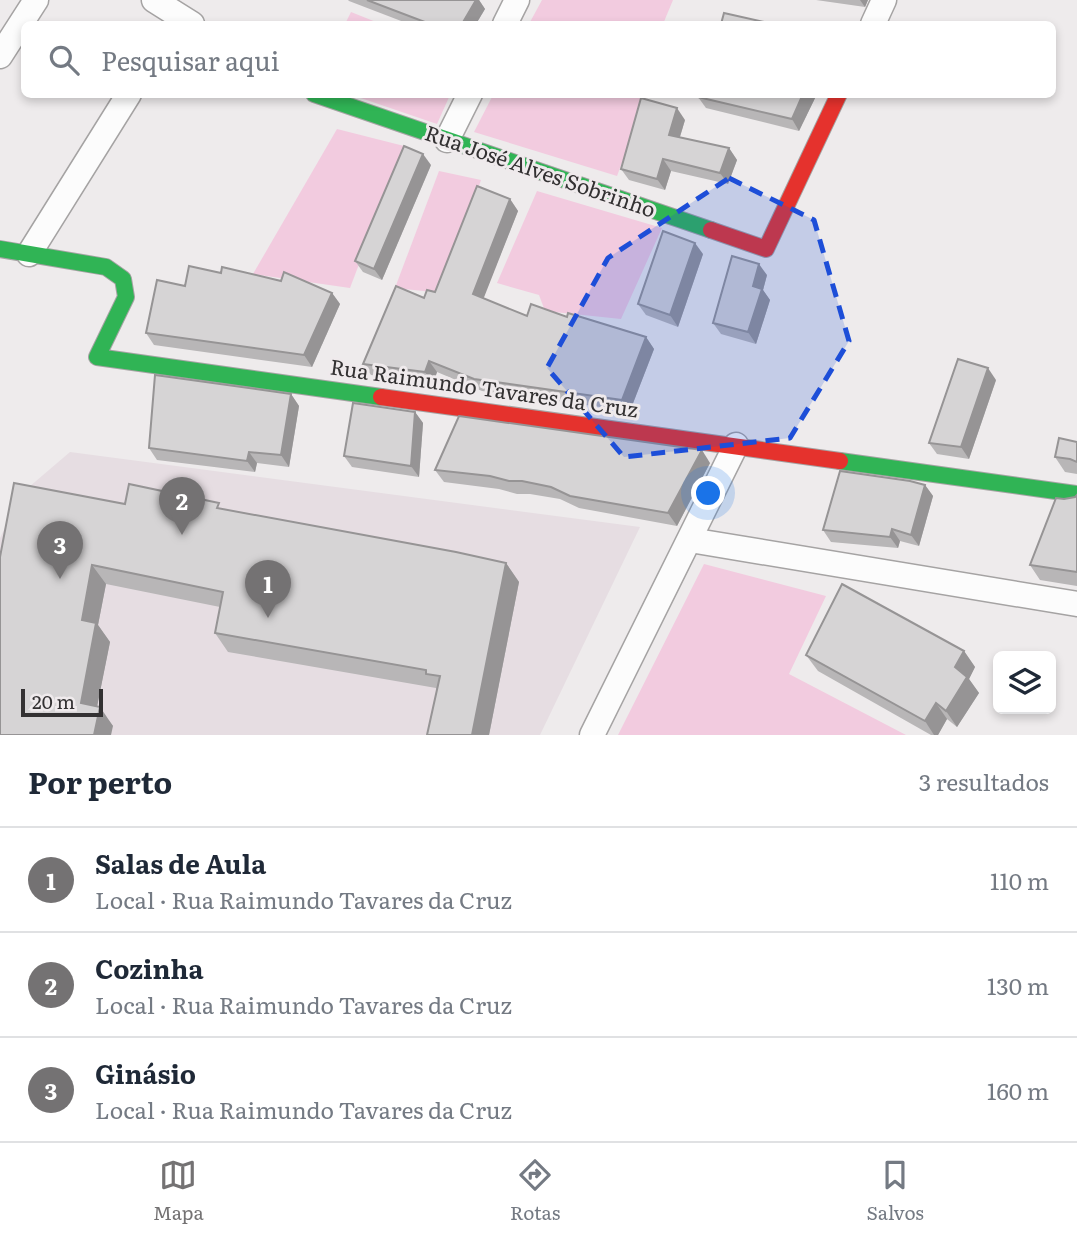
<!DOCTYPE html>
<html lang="pt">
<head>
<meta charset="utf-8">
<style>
  body { margin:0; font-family:Literata,serif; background:#f2f2f3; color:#1f2937 }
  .controls { position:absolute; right:21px; bottom:21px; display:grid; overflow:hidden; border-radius:10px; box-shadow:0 4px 10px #0003 }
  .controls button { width:63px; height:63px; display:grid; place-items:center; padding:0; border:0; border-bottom:2px solid #e0e1e3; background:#fff; color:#1f2937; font:35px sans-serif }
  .scale { position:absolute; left:21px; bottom:18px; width:82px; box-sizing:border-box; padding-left:7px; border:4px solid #333132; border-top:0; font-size:19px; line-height:24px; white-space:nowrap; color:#333132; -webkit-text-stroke:5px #efeaec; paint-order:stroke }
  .you { position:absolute; left:709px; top:494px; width:24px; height:24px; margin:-18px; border:5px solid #fff; border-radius:50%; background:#1a73e8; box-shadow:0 0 0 10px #1a73e833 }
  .badge { display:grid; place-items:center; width:46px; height:46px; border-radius:50%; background:#747273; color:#fff; font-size:23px; font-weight:700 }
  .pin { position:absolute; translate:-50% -58px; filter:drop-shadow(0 2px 4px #0008) }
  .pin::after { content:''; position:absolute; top:37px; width:24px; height:21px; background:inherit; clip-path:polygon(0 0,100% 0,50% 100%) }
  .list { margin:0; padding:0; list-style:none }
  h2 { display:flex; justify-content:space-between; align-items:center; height:91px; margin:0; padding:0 28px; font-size:30px }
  h2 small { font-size:23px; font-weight:400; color:#747a83 }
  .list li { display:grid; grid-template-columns:46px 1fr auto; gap:21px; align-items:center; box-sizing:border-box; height:105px; padding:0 28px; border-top:2px solid #e0e1e3 }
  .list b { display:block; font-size:26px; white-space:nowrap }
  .list p { margin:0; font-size:23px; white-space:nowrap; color:#747a83 }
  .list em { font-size:23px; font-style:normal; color:#747a83 }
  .icon { flex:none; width:38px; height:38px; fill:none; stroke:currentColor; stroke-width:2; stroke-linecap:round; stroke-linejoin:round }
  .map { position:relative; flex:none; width:1077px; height:735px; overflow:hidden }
  .search { position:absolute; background:#fff; box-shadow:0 4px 10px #0003; left:21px; right:21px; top:21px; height:77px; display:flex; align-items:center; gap:18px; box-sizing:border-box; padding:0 24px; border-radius:10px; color:#747a83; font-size:26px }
  .sheet { height:406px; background:#fff }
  nav { display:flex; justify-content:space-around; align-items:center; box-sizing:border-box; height:98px; border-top:2px solid #e0e1e3; background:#fff; font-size:19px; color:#747a83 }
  nav a { display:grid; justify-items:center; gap:4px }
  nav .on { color:#747273 }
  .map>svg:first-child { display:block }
</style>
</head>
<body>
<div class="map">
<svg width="1077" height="735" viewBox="0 0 1077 735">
  <rect width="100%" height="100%" fill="#eeebec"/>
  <path fill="#e6dde2" d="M70,452L640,527L540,735H0V538L22,493Z"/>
  <g fill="#f2cbdf">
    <path d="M542,0H673L663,24H529Z"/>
    <path d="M351,12L381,24H345Z"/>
    <path d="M352,95H450L437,124Z"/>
    <path d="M493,95H647L617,176L474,132Z"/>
    <path d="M337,129L404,146L350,288L253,274Z"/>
    <path d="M439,171L481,180L442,293L395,288Z"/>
    <path d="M537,191L662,228L621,319L545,311L539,295L497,283Z"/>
    <path d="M704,564L826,596L789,674L906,735H618Z"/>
  </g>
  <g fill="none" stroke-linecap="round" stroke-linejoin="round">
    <g stroke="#a5a3a3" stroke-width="27">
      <g id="street">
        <path d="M154,0L192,24"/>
        <path d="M505,24L517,0"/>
        <path d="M873,24L884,0"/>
        <path d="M0,56L36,0"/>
        <path d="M447,140L470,94"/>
        <path d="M29,254L129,94"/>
        <path d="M690,540L1077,604"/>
        <path d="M592,735L736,445"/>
      </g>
    </g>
    <g stroke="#a5a3a3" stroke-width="18">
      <g id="fast">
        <path d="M314,94L711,230"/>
        <path d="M0,249L106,267L123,279L126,297L97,357L381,397"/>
        <path d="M840,461L1077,494"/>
      </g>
    </g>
    <g stroke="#a5a3a3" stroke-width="18">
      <g id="jam">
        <path d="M711,230L766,249L839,94"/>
        <path d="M381,397L840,461"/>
      </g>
    </g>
    <use href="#street" stroke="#fcfcfc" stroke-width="24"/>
    <use href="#fast" stroke="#30b455" stroke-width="16"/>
    <use href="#jam" stroke="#e5322d" stroke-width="16"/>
  </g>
  <g fill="#b8b6b7">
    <path d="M348,0H479L485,9L476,24H409L349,1Z"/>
    <path d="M816,0H868L865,7Z"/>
    <path d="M699,94H817L799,131L706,108L698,97Z"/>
    <path d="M685,120L680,137L729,148L737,160L728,184L671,171L665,190L629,180L621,169Z"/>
    <path d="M431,165L382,280L363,272L355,261Z"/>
    <path d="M510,199L518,211L483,298L527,316L567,317L646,337L654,349L630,411L482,391L437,372L433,384L371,375L363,364L435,292Z"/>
    <path d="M703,254L678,327L646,315L638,304Z"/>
    <path d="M221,273L332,293L340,304L312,367L154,345L146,333L185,286Z"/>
    <path d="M767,275L763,290L770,300L756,344L721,334L713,323Z"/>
    <path d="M996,380L969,459L937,454L929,443Z"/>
    <path d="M291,394L299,406L289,467L257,463L255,472L157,460L149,448Z"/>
    <path d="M415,412L423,423L419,477L352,467L344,456Z"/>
    <path d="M1077,442V474L1065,472L1055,457Z"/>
    <path d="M710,463L677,526L579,508L560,499L530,494H517L499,489L444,482L435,470Z"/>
    <path d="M925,485L933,496L919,546L900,541L898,548L831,542L823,530Z"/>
    <path d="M1077,495V586L1040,580L1030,565L1064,499L1075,497Z"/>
    <path d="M125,504L223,509L506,563L519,582L489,735H427L437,690L436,688L228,652L215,633L220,607L106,584L98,625L110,642L97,706L113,726L0,735Z"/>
    <path d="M964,651L975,667L969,679L979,693L957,727L947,719L938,735H931L818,671L806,655Z"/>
  </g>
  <g fill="#969495">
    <path d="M476,0H479L485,9L476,24H462Z"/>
    <path d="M860,0H868L865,7Z"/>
    <path d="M803,94H817L799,131L792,119Z"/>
    <path d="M677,108L685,120L677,146L669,135Z"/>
    <path d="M729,148L737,160L728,184L720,173Z"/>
    <path d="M423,154L431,165L382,280L374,269Z"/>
    <path d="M663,159L671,171L665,190L657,179Z"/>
    <path d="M510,199L518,211L481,305L473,294Z"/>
    <path d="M695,243L703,254L678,327L670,315Z"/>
    <path d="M759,264L767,275L763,290L770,300L756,344L748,332L753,286Z"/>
    <path d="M332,293L340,304L312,367L304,355Z"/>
    <path d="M646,337L654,349L630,411L622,400Z"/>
    <path d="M429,361L437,372L433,384L425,372Z"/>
    <path d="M988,368L996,380L969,459L961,447Z"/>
    <path d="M291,394L299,406L289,467L281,455Z"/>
    <path d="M415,412L423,423L419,477L411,466Z"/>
    <path d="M702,450L710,463L677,526L668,513Z"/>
    <path d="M249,452L257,463L255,472L247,461Z"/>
    <path d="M925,485L933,496L919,546L911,535Z"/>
    <path d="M892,529L900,541L898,548L890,537Z"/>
    <path d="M506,563L519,582L489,735H472Z"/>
    <path d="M92,565L106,584L98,625L110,642L94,722L81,703L82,620Z"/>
    <path d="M964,651L975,667L969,679L979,693L957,727L946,711L955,667Z"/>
    <path d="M936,703L947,719L938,735H934L925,721Z"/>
    <path d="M100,707L113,726L111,735H94Z"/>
  </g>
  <g fill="#d6d4d5" stroke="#969495" stroke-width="2">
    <path d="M367,0H476L462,24H430Z"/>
    <path d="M724,13L773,24H721Z"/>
    <path d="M699,94H803L792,119L698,97Z"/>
    <path d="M641,98L677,108L669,135L729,148L720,173L663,159L657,179L621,169Z"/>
    <path d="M404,146L423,154L374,269L355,261Z"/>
    <path d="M477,186L510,199L473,294L527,316L531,304L567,317L568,313L646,337L622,400L474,379L429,361L425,372L363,364L396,286L424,298L427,290L435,292Z"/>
    <path d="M663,231L695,243L670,315L638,304Z"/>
    <path d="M732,256L759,264L753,286L762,289L748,332L713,323Z"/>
    <path d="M189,266L221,273L222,267L281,281L284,272L332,293L304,355L146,333L157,280L185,286Z"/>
    <path d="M958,359L988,368L961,447L929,443Z"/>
    <path d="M155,375L291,394L281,455L249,452L247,461L149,448Z"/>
    <path d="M353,403L415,412L411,466L344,456Z"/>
    <path d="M459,416L702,450L668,513L570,496L551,487L522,481H509L490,476L435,470Z"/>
    <path d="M1059,438L1077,442V462L1070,459L1055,457Z"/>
    <path d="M840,471L910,481L925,485L911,535L892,529L890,537L823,530Z"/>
    <path d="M14,483L125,504L129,484L219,503L217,508L456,552L506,563L472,735H427L440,676L426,674V670L215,633L223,592L92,565L82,620L96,623L81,703L100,707L94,735H0V557Z"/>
    <path d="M1077,495V572L1030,565L1056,498L1064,499L1075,497Z"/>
    <path d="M842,584L964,651L955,667L967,677L946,711L936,703L925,721L806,655Z"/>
  </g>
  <path fill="#1d4ed8" fill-opacity="0.2" stroke="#1d4ed8" stroke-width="5" stroke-dasharray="14 9" stroke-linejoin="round" d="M729,178L814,220L849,341L790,438L624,457L547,368L608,258Z"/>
  <g text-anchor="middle" stroke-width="6" stroke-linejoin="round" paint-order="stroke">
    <g font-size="21" fill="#333132" stroke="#efeaec">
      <text transform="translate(540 172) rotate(19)" y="7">Rua José Alves Sobrinho</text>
      <text transform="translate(484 389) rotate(8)" y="7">Rua Raimundo Tavares da Cruz</text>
    </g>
  </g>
</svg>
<div class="controls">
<button><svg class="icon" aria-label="layers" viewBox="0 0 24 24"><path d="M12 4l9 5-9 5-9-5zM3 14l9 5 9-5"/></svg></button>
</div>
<div class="scale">20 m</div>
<div class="you"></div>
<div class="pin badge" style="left:268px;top:618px">1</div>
<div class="pin badge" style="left:182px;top:535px">2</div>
<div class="pin badge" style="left:60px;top:579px">3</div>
<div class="search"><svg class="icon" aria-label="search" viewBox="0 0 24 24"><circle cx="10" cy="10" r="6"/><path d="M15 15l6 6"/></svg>Pesquisar aqui</div>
</div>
<section class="sheet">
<h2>Por perto<small>3 resultados</small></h2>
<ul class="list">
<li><span class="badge">1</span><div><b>Salas de Aula</b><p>Local · Rua Raimundo Tavares da Cruz</p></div><em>110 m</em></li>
<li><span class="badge">2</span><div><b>Cozinha</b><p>Local · Rua Raimundo Tavares da Cruz</p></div><em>130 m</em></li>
<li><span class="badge">3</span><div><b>Ginásio</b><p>Local · Rua Raimundo Tavares da Cruz</p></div><em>160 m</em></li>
</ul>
</section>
<nav>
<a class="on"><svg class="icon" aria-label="map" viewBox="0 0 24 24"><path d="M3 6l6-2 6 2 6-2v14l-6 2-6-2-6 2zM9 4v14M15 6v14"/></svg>Mapa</a>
<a><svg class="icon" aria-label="directions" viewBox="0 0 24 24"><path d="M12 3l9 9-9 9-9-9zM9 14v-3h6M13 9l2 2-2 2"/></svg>Rotas</a>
<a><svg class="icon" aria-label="saved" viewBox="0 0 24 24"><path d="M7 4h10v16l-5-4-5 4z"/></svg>Salvos</a>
</nav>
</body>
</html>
